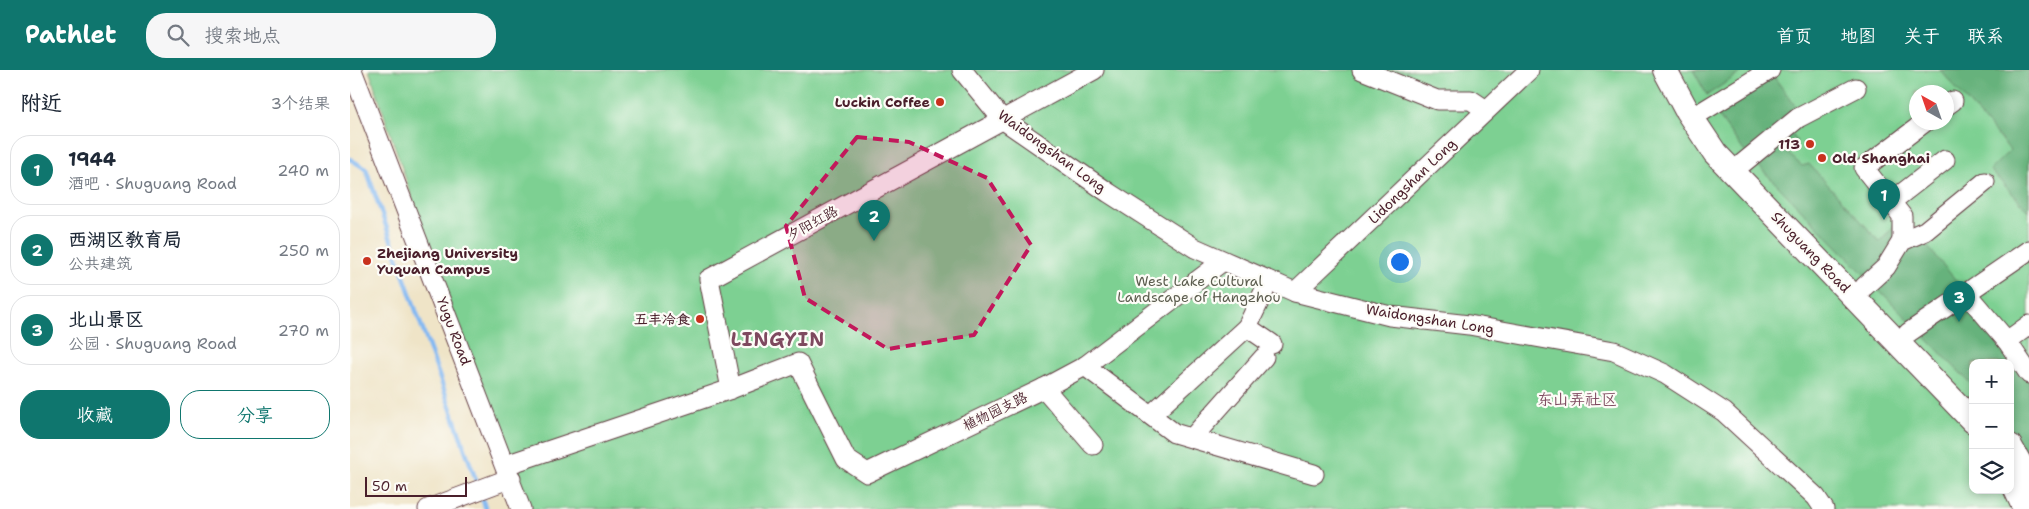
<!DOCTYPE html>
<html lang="zh">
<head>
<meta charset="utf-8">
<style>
  body { margin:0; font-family:"Shantell Sans","LXGW WenKai TC",sans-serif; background:#f6f6f7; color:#1f2937 }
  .controls { position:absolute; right:15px; bottom:15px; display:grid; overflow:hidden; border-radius:10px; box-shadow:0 2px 8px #0003 }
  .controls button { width:45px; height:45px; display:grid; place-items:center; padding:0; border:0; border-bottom:1px solid #e0e1e3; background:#fff; color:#1f2937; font:25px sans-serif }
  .compass { position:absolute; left:1559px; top:15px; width:45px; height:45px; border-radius:50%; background:#fff; box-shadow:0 2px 8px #0003; rotate:320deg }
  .scale { position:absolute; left:15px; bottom:12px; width:102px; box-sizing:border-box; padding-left:5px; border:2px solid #4a1f2b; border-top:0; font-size:14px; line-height:18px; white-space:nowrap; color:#4a1f2b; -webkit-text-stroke:4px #fdfcf7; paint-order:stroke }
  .you { position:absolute; left:1049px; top:191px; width:18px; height:18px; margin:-12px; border:4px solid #fff; border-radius:50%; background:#1a73e8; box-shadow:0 0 0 8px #1a73e833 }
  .badge { display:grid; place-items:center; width:32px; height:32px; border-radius:50%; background:#0f766e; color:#fff; font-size:16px; font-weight:700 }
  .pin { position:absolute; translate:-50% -41px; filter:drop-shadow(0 1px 2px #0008) }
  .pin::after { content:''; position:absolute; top:26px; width:18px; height:15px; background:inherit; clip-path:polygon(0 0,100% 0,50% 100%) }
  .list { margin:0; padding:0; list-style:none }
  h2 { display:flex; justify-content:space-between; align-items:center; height:65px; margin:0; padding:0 20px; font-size:21px }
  h2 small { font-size:16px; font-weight:400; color:#747a83 }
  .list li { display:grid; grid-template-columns:32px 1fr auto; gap:15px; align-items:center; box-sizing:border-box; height:70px; margin:0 10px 10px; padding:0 10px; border:1px solid #e0e1e3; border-radius:20px }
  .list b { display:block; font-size:19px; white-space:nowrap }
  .list p { margin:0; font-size:16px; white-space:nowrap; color:#747a83 }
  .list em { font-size:16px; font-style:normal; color:#747a83 }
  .actions { display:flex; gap:10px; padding:15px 20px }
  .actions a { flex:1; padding:11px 0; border:1px solid #0f766e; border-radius:20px; text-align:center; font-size:18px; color:#0f766e }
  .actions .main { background:#0f766e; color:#fff }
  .icon { flex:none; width:28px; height:28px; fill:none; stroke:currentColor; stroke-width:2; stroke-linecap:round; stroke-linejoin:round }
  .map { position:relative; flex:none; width:1679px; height:439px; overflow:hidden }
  header { display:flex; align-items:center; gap:30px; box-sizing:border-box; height:70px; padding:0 25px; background:#0f766e; color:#fff }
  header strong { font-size:24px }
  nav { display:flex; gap:28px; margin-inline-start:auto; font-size:18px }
  .search { width:350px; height:45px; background:#f6f6f7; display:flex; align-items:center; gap:12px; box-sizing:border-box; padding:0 18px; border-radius:20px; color:#747a83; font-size:19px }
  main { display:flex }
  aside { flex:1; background:#fff }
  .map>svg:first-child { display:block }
</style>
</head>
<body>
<header>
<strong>Pathlet</strong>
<div class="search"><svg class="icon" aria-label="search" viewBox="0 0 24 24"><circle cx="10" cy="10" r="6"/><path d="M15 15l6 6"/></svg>搜索地点</div>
<nav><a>首页</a><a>地图</a><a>关于</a><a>联系</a></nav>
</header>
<main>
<aside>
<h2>附近<small>3个结果</small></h2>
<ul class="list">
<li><span class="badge">1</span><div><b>1944</b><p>酒吧 · Shuguang Road</p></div><em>240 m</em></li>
<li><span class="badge">2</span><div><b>西湖区教育局</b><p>公共建筑</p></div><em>250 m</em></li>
<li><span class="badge">3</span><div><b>北山景区</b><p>公园 · Shuguang Road</p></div><em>270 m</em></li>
</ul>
<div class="actions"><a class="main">收藏</a><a>分享</a></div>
</aside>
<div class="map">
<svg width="1679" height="439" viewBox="0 0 1679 439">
  <rect width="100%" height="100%" fill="#fdfcf7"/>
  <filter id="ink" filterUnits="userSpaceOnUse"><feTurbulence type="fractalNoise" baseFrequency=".02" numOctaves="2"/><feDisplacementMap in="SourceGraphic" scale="10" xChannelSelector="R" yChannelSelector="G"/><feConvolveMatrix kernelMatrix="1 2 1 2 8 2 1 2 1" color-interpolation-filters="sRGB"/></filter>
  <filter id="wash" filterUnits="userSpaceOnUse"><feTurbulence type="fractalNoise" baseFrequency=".0096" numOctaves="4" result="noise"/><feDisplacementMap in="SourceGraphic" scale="20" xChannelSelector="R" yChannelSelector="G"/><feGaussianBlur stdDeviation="1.12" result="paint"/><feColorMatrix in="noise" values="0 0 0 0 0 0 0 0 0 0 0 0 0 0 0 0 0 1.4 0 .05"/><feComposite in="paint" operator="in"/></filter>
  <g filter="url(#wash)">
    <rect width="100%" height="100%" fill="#efe4c7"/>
    <path fill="#7dd092" stroke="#64785e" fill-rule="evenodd" d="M19,0H1679V439H167ZM1566,22H1596V52H1566ZM1623,293H1660V420H1623Z"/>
    <g fill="#66b27c" stroke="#586854">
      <path d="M1343,0H1395L1357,25Z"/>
      <path d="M1590,0H1679V141L1640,100L1660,80Z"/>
      <path d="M1421,3L1447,38L1432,51L1447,71L1433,79L1452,96L1459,94L1530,172L1552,146L1657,271L1679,304V391L1660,362V293H1623V316L1394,81L1366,43Z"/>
    </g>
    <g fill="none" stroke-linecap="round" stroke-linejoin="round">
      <g stroke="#84b9f2" stroke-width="4.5">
        <path d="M0,89L16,99L128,416"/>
        <path d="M130,424L136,439"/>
      </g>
    </g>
  </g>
  <g filter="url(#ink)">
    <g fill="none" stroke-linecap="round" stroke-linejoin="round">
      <g stroke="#633d42" stroke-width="21">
        <g id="minor">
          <path d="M2,0L171,439"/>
          <path d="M612,0L652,49L759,123L845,178L945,222L1040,246L1119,255L1264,281L1315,304L1374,342L1466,427L1474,439"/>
          <path d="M1012,0L1087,30H1121L1136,40"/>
          <path d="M1596,36L1603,31"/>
          <path d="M1353,41L1420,0"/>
          <path d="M1393,93L1448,48L1506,18"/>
          <path d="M1541,132L1595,90"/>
          <path d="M1552,171V146L1514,98L1575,52"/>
          <path d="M1514,217L1536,197L1552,171L1575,161L1635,112"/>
          <path d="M945,222L1179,0"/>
          <path d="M1616,223L1657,271L1679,255"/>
          <path d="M897,257L922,274"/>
          <path d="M1558,263L1679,180"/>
          <path d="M1657,271L1679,304"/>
          <path d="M735,296L824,363L964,404"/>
          <path d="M694,318L743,375"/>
          <path d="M381,319L359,209L744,0"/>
          <path d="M801,345L897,257L919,211"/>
          <path d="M842,368L914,287"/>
          <path d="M156,395L381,319L448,293L496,389L517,403L694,318L735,296L873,191"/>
          <path d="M78,439L161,408"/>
        </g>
      </g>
      <g stroke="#633d42" stroke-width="26">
        <g id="major">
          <path d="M1315,0L1337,41L1365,83L1623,351"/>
          <path d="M1660,376L1679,410"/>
          <path d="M1660,407L1675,439"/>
        </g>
      </g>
      <use href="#minor" stroke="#fff" stroke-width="19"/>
      <use href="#major" stroke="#fff" stroke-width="24"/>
    </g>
  </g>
  <path fill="#c2185b" fill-opacity="0.2" stroke="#c2185b" stroke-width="4" stroke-dasharray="10 6" stroke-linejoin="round" d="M507,67L559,72L637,108L681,175L624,265L538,279L455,228L436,156Z"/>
  <g fill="#c8321e" stroke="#fdfcf7" stroke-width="2">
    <circle cx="590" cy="32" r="5"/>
    <circle cx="1460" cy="74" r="5"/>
    <circle cx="1472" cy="88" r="5"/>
    <circle cx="17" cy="191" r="5"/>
    <circle cx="350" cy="249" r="5"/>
  </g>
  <g text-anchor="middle" stroke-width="4.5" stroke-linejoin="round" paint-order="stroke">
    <g font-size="14" font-weight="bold" fill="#4a1f2b" stroke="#fdfcf7" text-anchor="end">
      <text x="580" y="37">Luckin Coffee</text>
      <text x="1450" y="79">113</text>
      <text x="1482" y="93" text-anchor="start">Old Shanghai</text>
      <text x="27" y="188" text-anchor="start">Zhejiang University<tspan x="27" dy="16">Yuquan Campus</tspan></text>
      <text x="340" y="254">五丰冷食</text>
    </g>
    <g font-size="14" fill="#4a1f2b" stroke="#fdfcf7">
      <text transform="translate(702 81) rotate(36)" y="5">Waidongshan Long</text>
      <text transform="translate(1062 111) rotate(-44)" y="5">Lidongshan Long</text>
      <text transform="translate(462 153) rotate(-29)" y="5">夕阳红路</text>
      <text transform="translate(1461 182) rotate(46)" y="5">Shuguang Road</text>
      <text transform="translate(1080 249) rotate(9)" y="5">Waidongshan Long</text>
      <text transform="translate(104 261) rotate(69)" y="5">Yugu Road</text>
      <text transform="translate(645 341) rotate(-26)" y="5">植物园支路</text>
    </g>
    <g font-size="14" fill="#5c5d4f" stroke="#fdfcf7">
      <text x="849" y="216">West Lake Cultural<tspan x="849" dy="16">Landscape of Hangzhou</tspan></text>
    </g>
    <g font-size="16" fill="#7e495f" stroke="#fdfcf7">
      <text x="1227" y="335">东山弄社区</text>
    </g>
    <g font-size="19" font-weight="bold" letter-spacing="1" fill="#7e495f" stroke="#fdfcf7">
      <text x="428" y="276">LINGYIN</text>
    </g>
  </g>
</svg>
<div class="controls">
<button>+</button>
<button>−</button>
<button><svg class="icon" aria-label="layers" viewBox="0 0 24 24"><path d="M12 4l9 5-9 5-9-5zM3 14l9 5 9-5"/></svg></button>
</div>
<svg class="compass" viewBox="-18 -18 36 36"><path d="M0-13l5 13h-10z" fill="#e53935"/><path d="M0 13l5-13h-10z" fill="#747a83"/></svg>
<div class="scale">50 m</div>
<div class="you"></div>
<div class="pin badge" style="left:1534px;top:150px">1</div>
<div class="pin badge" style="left:524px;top:171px">2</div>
<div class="pin badge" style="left:1609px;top:252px">3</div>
</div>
</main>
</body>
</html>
